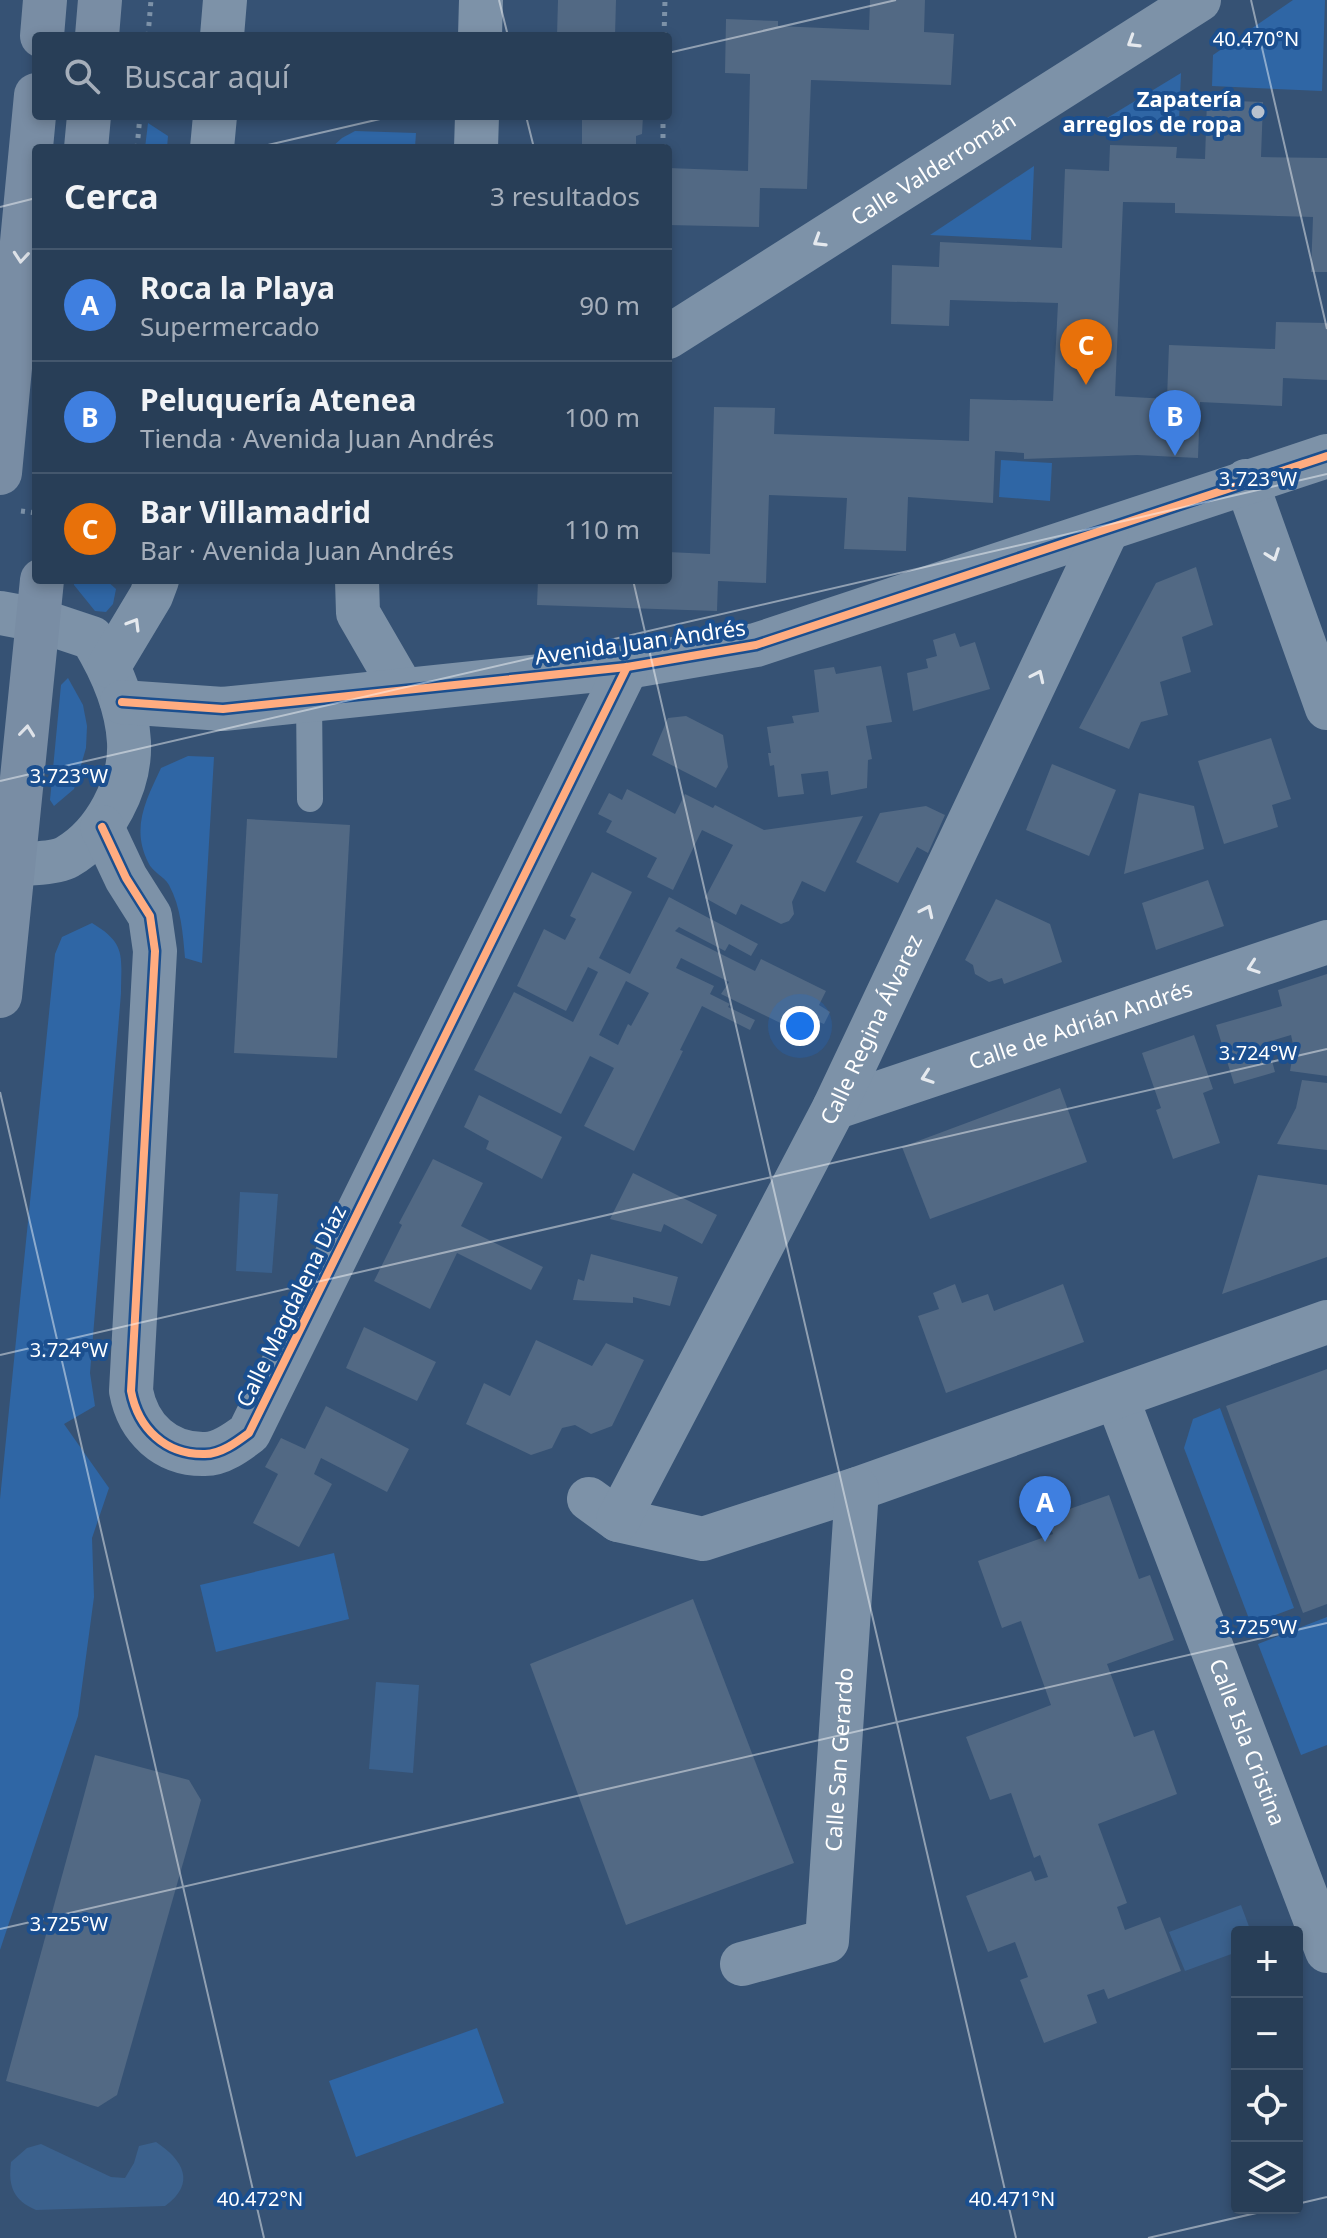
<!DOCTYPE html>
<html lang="es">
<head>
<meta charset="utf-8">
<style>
  body { margin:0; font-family:"Noto Sans",sans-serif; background:#30455d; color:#f1f3f6 }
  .controls { position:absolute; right:24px; bottom:24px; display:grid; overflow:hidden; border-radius:8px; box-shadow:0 4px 12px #0003 }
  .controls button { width:72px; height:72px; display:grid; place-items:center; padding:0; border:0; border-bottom:2px solid #44576d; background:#283e57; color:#f1f3f6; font:40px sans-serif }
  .you { position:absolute; left:800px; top:1026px; width:28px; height:28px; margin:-20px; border:6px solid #fff; border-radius:50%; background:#1a73e8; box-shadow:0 0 0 12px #1a73e833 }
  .badge { display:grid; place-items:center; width:52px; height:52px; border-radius:50%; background:#b9c2ce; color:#fff; font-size:26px; font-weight:700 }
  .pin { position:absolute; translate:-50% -66px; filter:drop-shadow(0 2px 4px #0008) }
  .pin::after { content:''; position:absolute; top:42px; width:28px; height:24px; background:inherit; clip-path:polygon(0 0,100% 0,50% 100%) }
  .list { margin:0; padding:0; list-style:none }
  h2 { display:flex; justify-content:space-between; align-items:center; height:104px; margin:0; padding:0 32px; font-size:34px }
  h2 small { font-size:26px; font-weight:400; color:#a5aeba }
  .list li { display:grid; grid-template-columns:52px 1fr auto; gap:24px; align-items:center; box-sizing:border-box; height:112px; padding:0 32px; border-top:2px solid #44576d }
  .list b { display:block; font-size:30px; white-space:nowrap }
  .list p { margin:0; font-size:26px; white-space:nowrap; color:#a5aeba }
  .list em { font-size:26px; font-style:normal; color:#a5aeba }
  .icon { flex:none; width:44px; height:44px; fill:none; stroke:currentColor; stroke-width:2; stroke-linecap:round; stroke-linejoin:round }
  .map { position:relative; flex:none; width:1327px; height:2238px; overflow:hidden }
  .search { position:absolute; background:#283e57; box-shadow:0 4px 12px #0003; left:32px; top:32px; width:640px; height:88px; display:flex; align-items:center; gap:20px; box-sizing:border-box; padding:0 28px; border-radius:8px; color:#a5aeba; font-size:30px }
  .panel { position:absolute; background:#283e57; box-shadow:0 4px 12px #0003; left:32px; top:144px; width:640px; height:440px; border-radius:8px }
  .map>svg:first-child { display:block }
</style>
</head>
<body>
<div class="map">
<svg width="1327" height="2238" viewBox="0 0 1327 2238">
  <rect width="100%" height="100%" fill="#365274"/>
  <g fill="#2f66a5">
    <path d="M1293,0H1325L1322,91L1212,86L1213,55Z"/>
    <path d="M1181,73L1179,121L1107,118Z"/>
    <path d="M148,123L168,136L167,148H145Z"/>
    <path d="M355,131L416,133L415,148H331L342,138Z"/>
    <path d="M1034,166L1031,240L930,235Z"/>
    <path d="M1001,460L1052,463L1050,501L999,497Z"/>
    <path d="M74,580H106L116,589L113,604L106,612L95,611L74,585Z"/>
    <path d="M68,678L83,705L87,726L86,748L74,789L54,806L50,800L61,685Z"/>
    <path d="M188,756L214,757L202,963L185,958C183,934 181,907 169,885C164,876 152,872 148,862C131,828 146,800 161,768Z"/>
    <path d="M92,923C127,944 121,956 121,993L90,1373L95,1406L64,1424L109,1488L92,1538L94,1597L78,1716L0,1950V1499L55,954L62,937Z"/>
    <path d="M1220,1408L1294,1608L1251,1624L1184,1448L1193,1419Z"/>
    <path d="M334,1553L349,1619L216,1652L200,1585Z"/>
    <path d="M1327,1617V1745L1301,1755L1258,1644Z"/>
    <path d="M477,2028L504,2103L356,2157L329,2081Z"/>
  </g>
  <g fill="#3b618d">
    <path d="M240,1192L278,1194L272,1273L236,1271Z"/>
    <path d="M376,1682L419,1685L413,1773L369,1769Z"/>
    <path d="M1241,1905L1251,1932H1237V1952L1185,1971L1169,1932Z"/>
    <path d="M156,2142C183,2160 197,2183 165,2206L36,2210C13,2200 8,2186 11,2162L27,2148L41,2144L111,2177L125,2178L134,2163L139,2146Z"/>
  </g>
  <g fill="#526984" fill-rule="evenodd">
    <path d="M558,0H616L615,36H557Z"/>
    <path d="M870,0H925L924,32L954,34L951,85L811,80L807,189L760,188L759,227L668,225V168L748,171L750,74L725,73L726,19L778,21V26L869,30Z"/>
    <path d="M1207,100L1263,102L1261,157L1327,158V272H1311L1313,217L1175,213V203L1123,202L1115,396L1167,399L1169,345L1275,349L1276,322L1327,323V380L1283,378L1282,406L1200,402L1198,458L1137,455L1024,459V453L995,451L993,503L908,497L906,551L844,549L847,498L769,495L766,583L718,581L717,611L537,605L538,580H668V552L710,554L714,407L775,408L774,434L969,441L970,399L1053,401L1058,303L950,300L949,326L891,324L892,265L939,267L940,242L1062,248L1065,169L1109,171L1110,145L1177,147L1176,158L1205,159Z"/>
    <path d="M582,116H643L642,134L636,136V148H582Z"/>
    <path d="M1196,567L1213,625L1182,637L1191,672L1160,682L1168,715L1141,722L1129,749L1079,728L1156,583Z"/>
    <path d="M955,633L960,647L975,642L990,689L913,711L907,673L928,668L926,659L937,656L933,640Z"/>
    <path d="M881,666L892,722L866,726L872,759L868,760L867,788L831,795L828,771L801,774L804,794L778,797L774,765L770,766L768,753H771L767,727L794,723L792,716L819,712L814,670L834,667L836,674Z"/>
    <path d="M686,716L723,735L728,767L716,788L652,755L668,718Z"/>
    <path d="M1271,738L1291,799L1272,805L1278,827L1224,844L1198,761Z"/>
    <path d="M1052,764L1116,790L1089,856L1026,830Z"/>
    <path d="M627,789L675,814L685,794L713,808L715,805L764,830L863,816L825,892L802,881L792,902L794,914L789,921L781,924L741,904L736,915L705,898L733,845L702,830L673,890L647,877L657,858L606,832L612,821L598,814L609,793L622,800Z"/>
    <path d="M1139,793L1194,806L1204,849L1124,874Z"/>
    <path d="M926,806L945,815L928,853L917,847L898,883L856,862L880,813Z"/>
    <path d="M247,819L350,825L337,1058L234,1053Z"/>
    <path d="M592,872L632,892L599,958L630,974L669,897L758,944L751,956L729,944L725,951L679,927L675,931L755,971L761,959L826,991L819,1005L830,1012L824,1024L812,1019L805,1035L721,994L729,982L681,958L676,968L714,986L710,994L730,1004L728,1007L755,1020L750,1030L702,1006L680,1050L683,1051L634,1151L584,1126L614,1068L590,1056L561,1114L474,1070L514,992L573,1022L598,972L588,967L566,1011L517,986L544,929L565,940L576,919L570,916ZM626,981L649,993L631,1026L628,1024L618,1045L599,1035Z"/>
    <path d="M1208,880L1224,926L1156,950L1142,903Z"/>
    <path d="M996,899L1050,924L1062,962L1004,984L1002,978L989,982L975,974L973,965L965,960Z"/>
    <path d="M1327,974V1076L1290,1071L1294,1049L1291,1035L1267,1042L1275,1072L1234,1084L1216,1025L1282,1006L1278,990Z"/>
    <path d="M1194,1035L1213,1089L1203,1093L1220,1143L1173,1159L1156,1110L1161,1108L1142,1053Z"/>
    <path d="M1302,1080L1327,1083V1150L1277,1144L1296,1108Z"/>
    <path d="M1060,1088L1087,1162L930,1219L902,1147Z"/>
    <path d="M479,1095L562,1137L542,1179L486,1149L489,1141L464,1127Z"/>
    <path d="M433,1159L483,1183L461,1226L543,1267L531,1290L457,1253L430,1309L374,1281L402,1225L399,1223Z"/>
    <path d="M633,1173L717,1215L702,1244L664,1224L661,1232L610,1219Z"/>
    <path d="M1258,1175L1327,1185V1257L1222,1294Z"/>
    <path d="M591,1254L678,1277L670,1306L633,1297V1303L573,1300L578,1279L584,1281Z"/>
    <path d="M955,1284L962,1303L988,1294L994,1311L1063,1284L1084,1342L946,1393L918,1316L939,1309L933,1293Z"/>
    <path d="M364,1327L436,1362L417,1401L346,1368Z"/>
    <path d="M536,1340L592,1366L606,1343L644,1360L612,1426L591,1434L575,1425L562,1428L552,1448L531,1455L466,1424L484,1383L510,1396Z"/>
    <path d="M1327,1369V1604L1303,1613L1226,1406Z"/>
    <path d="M326,1406L409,1449L387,1492L321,1458L314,1474L332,1484L299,1547L253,1523L278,1474L265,1467L281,1438L305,1449Z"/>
    <path d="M1109,1495L1139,1579L1150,1575L1174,1640L1107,1664L1134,1737L1154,1730L1177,1794L1098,1824L1127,1903L1117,1907L1125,1930L1160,1917L1181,1971L1108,1999L1104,1989L1087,1995L1097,2023L1044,2043L1020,1980L1028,1977L1015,1942L988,1952L966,1896L1031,1871L1035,1881L1048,1877L1040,1855L1034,1858L1011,1793L990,1800L966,1737L1051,1705L1021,1621L1002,1628L978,1561L1053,1534L1047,1517Z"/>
    <path d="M693,1599L794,1863L626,1925L530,1664Z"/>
    <path d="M95,1755L189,1780L201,1800L117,2095L98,2107L6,2081Z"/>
  </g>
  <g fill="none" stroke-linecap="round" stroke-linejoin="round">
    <g stroke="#7d92a8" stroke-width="5" stroke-dasharray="4 6" stroke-linecap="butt">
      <path d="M148,36L151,0"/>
      <path d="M664,36L665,0"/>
      <path d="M137,148L140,116"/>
      <path d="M663,148V116"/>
      <path d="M21,511L36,513"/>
    </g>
    <path stroke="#7d92a8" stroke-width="26" d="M309,699L310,799"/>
    <g stroke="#7d92a8" stroke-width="44">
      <path d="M222,36L225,0"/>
      <path d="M480,36L481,0"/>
      <path d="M212,148L215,116"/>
      <path d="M476,148L477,116"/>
      <path id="s1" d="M668,337L1199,0"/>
      <path d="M1246,481L1327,708"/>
      <path d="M357,580L358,613L402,689"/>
      <path d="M0,613L38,620L92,638C111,669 127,705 129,742C131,785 105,835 67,857C55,864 14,865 0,863"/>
      <path d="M109,666L151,596L157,580"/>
      <path d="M122,702L223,709L627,667L756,645L1327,456"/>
      <path d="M102,827L126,878L150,916L155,951L131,1391C138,1428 165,1455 205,1454C221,1454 237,1442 249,1433L627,667"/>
      <path id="s2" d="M834,1108L1327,942"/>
      <path id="s3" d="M1117,1398L1327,1951"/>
      <path d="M589,1499L618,1520L703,1539L857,1489L1327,1322"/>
      <path id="s4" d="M618,1520L834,1108L1107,530"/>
      <path id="s5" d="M742,1964L827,1941L857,1489"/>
    </g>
    <g stroke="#798da4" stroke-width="44">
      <path d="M42,36L45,0"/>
      <path d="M97,36L100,0"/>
      <path d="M86,148L89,116"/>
      <path d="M0,473L36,95"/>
      <path d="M0,996L42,580"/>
    </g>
    <g stroke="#1b4f8f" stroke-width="13">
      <g id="cycleway">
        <path d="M122,702L223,709L627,667L756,645L1327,456"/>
        <path d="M102,827L126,878L150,916L155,951L131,1391C138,1428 165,1455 205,1454C221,1454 237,1442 249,1433L627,667"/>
      </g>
    </g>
    <use href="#cycleway" stroke="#ffac80" stroke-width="8"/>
  </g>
  <defs><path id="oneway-chevron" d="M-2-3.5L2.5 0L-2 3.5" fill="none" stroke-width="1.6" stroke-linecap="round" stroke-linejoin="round" transform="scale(2)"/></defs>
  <g stroke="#e5e9ee">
    <use href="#oneway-chevron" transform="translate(1133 42) rotate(148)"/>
    <use href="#oneway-chevron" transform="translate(819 241) rotate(148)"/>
    <use href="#oneway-chevron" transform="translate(1273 555) rotate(70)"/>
    <use href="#oneway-chevron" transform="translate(134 624) rotate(-59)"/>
    <use href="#oneway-chevron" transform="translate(1038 676) rotate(-65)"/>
    <use href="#oneway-chevron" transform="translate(927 911) rotate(-65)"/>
    <use href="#oneway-chevron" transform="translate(1253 967) rotate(161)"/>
    <use href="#oneway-chevron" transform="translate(927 1077) rotate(161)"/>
  </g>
  <g stroke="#dee2e8">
    <use href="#oneway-chevron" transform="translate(21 257) rotate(95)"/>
    <use href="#oneway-chevron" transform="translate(27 731) rotate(-84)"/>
  </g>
  <path fill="none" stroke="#fff" stroke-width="2" stroke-opacity="0.45" d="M499,0L508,36M1251,0L1327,329M668,53L896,0M526,116L534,148M255,148L393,116M0,207L36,198M633,580L1016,2238M0,781L1327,474M0,1092L264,2238M0,1355L1327,1049M0,1929L1327,1623M1297,2204L1327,2197M1148,2238L1278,2208"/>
  <circle fill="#b9c2ce" stroke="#1b4f8f" stroke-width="3" cx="1258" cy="112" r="8"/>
  <g text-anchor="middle" stroke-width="8" stroke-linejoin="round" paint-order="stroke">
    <g font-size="22" font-weight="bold" fill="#fff" stroke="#1b4f8f" text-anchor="end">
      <text x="1242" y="107">Zapatería<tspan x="1242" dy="25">arreglos de ropa</tspan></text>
    </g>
    <g font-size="22" fill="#fff" stroke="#1b4f8f">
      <text dy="8" stroke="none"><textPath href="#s1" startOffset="314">Calle Valderromán</textPath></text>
      <text transform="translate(640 642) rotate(-8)" y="8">Avenida Juan Andrés</text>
      <text dy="8" stroke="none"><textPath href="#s2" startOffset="260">Calle de Adrián Andrés</textPath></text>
      <text dy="8" stroke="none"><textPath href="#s4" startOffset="552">Calle Regina Álvarez</textPath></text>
      <text transform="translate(291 1306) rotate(-64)" y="8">Calle Magdalena Díaz</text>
      <text dy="8" stroke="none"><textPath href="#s3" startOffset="368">Calle Isla Cristina</textPath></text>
      <text dy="8" stroke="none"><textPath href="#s5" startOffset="270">Calle San Gerardo</textPath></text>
    </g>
  </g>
  <g font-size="20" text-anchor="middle" fill="#fff" stroke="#1b4f8f" stroke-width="8" stroke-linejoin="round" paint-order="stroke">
    <text x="1256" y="46">40.470°N</text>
    <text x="1258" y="486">3.723°W</text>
    <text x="69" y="783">3.723°W</text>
    <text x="1258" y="1060">3.724°W</text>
    <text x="69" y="1357">3.724°W</text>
    <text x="1258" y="1634">3.725°W</text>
    <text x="69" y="1931">3.725°W</text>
    <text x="260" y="2206">40.472°N</text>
    <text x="1012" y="2206">40.471°N</text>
  </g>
</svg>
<div class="controls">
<button>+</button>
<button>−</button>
<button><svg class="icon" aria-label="locate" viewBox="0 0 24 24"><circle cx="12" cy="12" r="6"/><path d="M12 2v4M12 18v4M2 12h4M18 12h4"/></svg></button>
<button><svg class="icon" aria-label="layers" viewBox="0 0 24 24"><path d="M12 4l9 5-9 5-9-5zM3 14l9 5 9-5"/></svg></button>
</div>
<div class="you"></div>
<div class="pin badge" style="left:1045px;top:1542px;background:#3f7fe0">A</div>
<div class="pin badge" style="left:1175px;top:456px;background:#3f7fe0">B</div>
<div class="pin badge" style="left:1086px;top:385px;background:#e8710a">C</div>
<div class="search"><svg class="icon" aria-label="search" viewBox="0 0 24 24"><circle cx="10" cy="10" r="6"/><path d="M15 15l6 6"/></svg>Buscar aquí</div>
<section class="panel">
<h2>Cerca<small>3 resultados</small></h2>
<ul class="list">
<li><span class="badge" style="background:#3f7fe0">A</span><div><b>Roca la Playa</b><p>Supermercado</p></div><em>90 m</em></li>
<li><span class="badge" style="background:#3f7fe0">B</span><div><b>Peluquería Atenea</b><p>Tienda · Avenida Juan Andrés</p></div><em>100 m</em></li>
<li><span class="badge" style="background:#e8710a">C</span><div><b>Bar Villamadrid</b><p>Bar · Avenida Juan Andrés</p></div><em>110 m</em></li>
</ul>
</section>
</div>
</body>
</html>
